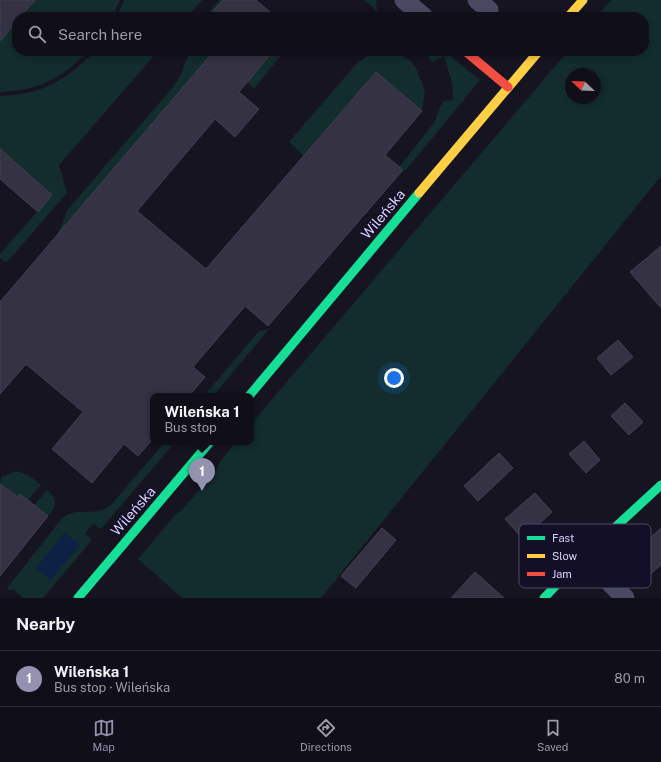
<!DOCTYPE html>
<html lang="en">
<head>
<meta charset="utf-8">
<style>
  body { margin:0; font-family:"Public Sans",sans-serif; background:#1e1d26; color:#f1f3f6 }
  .compass { position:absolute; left:565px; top:68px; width:36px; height:36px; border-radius:50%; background:#100f19; box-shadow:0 2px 6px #0003; rotate:293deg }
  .you { position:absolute; left:394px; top:378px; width:14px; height:14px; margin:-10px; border:3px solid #fff; border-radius:50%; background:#1a73e8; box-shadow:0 0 0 6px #1a73e833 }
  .badge { display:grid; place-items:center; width:26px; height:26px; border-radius:50%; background:#9591b1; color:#fff; font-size:13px; font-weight:700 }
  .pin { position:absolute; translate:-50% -33px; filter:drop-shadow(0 1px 2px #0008) }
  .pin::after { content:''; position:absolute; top:21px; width:14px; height:12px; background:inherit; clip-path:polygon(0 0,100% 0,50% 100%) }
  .popup { position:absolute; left:150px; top:393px; width:104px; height:52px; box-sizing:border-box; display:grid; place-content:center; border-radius:8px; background:#100f19; filter:drop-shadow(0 1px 3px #0005); font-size:13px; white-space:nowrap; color:#9c9ca2 }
  .popup b { font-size:15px; color:#f1f3f6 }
  .popup::after { content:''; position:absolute; left:50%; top:100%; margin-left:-8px; border:8px solid transparent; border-top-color:#100f19 }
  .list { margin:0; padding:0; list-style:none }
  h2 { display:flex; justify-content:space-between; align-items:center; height:52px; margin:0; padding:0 16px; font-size:17px }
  h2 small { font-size:13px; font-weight:400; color:#9c9ca2 }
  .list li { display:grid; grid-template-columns:26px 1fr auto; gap:12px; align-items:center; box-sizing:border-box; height:56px; padding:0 16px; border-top:1px solid #302f38 }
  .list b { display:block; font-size:15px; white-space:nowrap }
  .list p { margin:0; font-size:13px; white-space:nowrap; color:#9c9ca2 }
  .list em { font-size:13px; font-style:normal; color:#9c9ca2 }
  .icon { flex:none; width:22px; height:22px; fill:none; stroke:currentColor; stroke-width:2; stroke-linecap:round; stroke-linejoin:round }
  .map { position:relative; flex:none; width:661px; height:598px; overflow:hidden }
  .search { position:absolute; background:#100f19; box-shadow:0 2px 6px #0003; left:12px; right:12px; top:12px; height:44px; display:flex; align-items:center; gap:10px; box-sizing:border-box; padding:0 14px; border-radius:16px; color:#9c9ca2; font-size:15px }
  .sheet { height:108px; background:#100f19 }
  nav { display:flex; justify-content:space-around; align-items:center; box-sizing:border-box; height:56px; border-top:1px solid #302f38; background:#100f19; font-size:11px; color:#9c9ca2 }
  nav a { display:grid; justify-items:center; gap:2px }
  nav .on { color:#9591b1 }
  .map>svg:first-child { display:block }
</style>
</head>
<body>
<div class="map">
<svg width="661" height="598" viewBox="0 0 661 598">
  <rect width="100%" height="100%" fill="#161421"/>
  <g fill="#132c2d" fill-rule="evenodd">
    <path d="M35,0H120L112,17H20Z"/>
    <path d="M124,0H202L187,17H117Z"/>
    <path d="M219,0H223L208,17H205Z"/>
    <path d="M364,0H376L377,11Z"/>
    <path d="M611,0H661V176L321,598H182L138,559L175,515L182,510L216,471L221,460L236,442H251V424L568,51H644V17H597ZM571,74H595V98H571Z"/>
    <path d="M17,21V51H89C59,79 42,90 0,92V41Z"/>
    <path d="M96,51H158L59,165L67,193L6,263L0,258V254L52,195L0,149V96C45,94 63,81 96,51Z"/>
    <path d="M190,51H214L58,234L67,211L81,194L173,87L181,74Z"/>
    <path d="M273,51H276L281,55L254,89L247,82Z"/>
    <path d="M376,51H393L411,61L417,70L425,91L422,111L376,72L304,156L289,142L357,63L369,55Z"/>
    <path d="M425,51H444L480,80L405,171L399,167L434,123L440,107L444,101L453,100L452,83L444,56L432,62Z"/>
    <path d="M269,329L213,396H204L259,331Z"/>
    <path d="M165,442H175L101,529L93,524L85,533L91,539V541L43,598H23L13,589L10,591L7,588L63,517C77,507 94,517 110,506Z"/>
    <path d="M16,471L28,475L41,485L28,500L21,494L19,496H13C10,490 6,489 0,488L1,477Z"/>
    <path d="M47,490C58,500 57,505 48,516L34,505Z"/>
  </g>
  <path fill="#0d2144" d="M65,532L80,545L51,580L36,568Z"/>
  <g fill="#343243" stroke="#433f54">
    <path d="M0,0H35L20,17H17V21L0,41Z"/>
    <path d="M223,0H256L276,17H208Z"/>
    <path d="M214,51H273L239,92L259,109L235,137L215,119L137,211L206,269L376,72L422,111L385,155L403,170L268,326L245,306L193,367L205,377L189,396H153V439L138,456L124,444L92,483L52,449L83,412L26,364L0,394V302Z"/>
    <path d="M0,149L52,195L38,212L0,179Z"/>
    <path d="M661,246V308L630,272Z"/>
    <path d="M618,340L633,357L611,375L597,358Z"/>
    <path d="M625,403L643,422L629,435L611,416Z"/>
    <path d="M584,441L600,460L586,473L569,454Z"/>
    <path d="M499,453L513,468L478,501L464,486Z"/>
    <path d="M0,484L18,497L20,494L48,516L0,576Z"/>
    <path d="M535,493L552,512L523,539L505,519Z"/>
    <path d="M382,528L396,540L356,588L341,576Z"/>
    <path d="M661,528V565L646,578L628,558Z"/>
    <path d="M475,572L504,598H451Z"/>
  </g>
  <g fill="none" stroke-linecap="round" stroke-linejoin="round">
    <g stroke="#4a4962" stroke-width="19">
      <path d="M404,0L424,17"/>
      <path d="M477,0L489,10"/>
      <path d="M584,556L625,598"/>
    </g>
    <g stroke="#16e098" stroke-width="9">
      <path d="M249,396L419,193"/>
      <path d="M78,598L210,442"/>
      <path d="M544,598L584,556L661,485"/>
    </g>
    <g stroke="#ffcf43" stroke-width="9">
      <path d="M568,17L583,0"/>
      <path d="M419,193L539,51"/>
    </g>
    <path stroke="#f24e42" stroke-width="9" d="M465,51L508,87"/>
  </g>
  <g text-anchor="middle" stroke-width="3.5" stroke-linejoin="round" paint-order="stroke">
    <g font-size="14" fill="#d9d4ff" stroke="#130f26">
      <text transform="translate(383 214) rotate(-50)" y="5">Wileńska</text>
      <text transform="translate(133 511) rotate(-49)" y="5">Wileńska</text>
    </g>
  </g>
  <rect x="519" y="524" width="132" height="64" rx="6" fill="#130f26" stroke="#4e4a67" stroke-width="1"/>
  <rect x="527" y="536" width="18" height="4" fill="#16e098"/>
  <rect x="527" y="554" width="18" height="4" fill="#ffcf43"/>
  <rect x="527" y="572" width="18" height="4" fill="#f24e42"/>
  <g font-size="11" fill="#d9d4ff">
    <text x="552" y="542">Fast</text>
    <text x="552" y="560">Slow</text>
    <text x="552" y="578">Jam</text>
  </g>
</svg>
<svg class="compass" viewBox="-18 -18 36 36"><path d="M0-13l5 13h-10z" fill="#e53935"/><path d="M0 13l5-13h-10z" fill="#9c9ca2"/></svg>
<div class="you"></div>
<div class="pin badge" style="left:202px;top:491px">1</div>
<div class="popup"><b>Wileńska 1</b>Bus stop</div>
<div class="search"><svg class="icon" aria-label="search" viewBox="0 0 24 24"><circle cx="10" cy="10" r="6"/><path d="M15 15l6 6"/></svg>Search here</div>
</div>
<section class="sheet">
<h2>Nearby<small></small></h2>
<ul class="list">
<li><span class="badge">1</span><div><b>Wileńska 1</b><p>Bus stop · Wileńska</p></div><em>80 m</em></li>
</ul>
</section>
<nav>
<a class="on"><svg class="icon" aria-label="map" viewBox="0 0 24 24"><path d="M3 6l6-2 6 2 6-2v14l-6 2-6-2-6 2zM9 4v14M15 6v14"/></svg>Map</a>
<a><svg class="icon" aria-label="directions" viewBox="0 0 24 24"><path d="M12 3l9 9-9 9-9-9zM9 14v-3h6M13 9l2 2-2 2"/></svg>Directions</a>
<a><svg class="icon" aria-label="saved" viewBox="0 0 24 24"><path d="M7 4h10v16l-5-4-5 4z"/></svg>Saved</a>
</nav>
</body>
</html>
